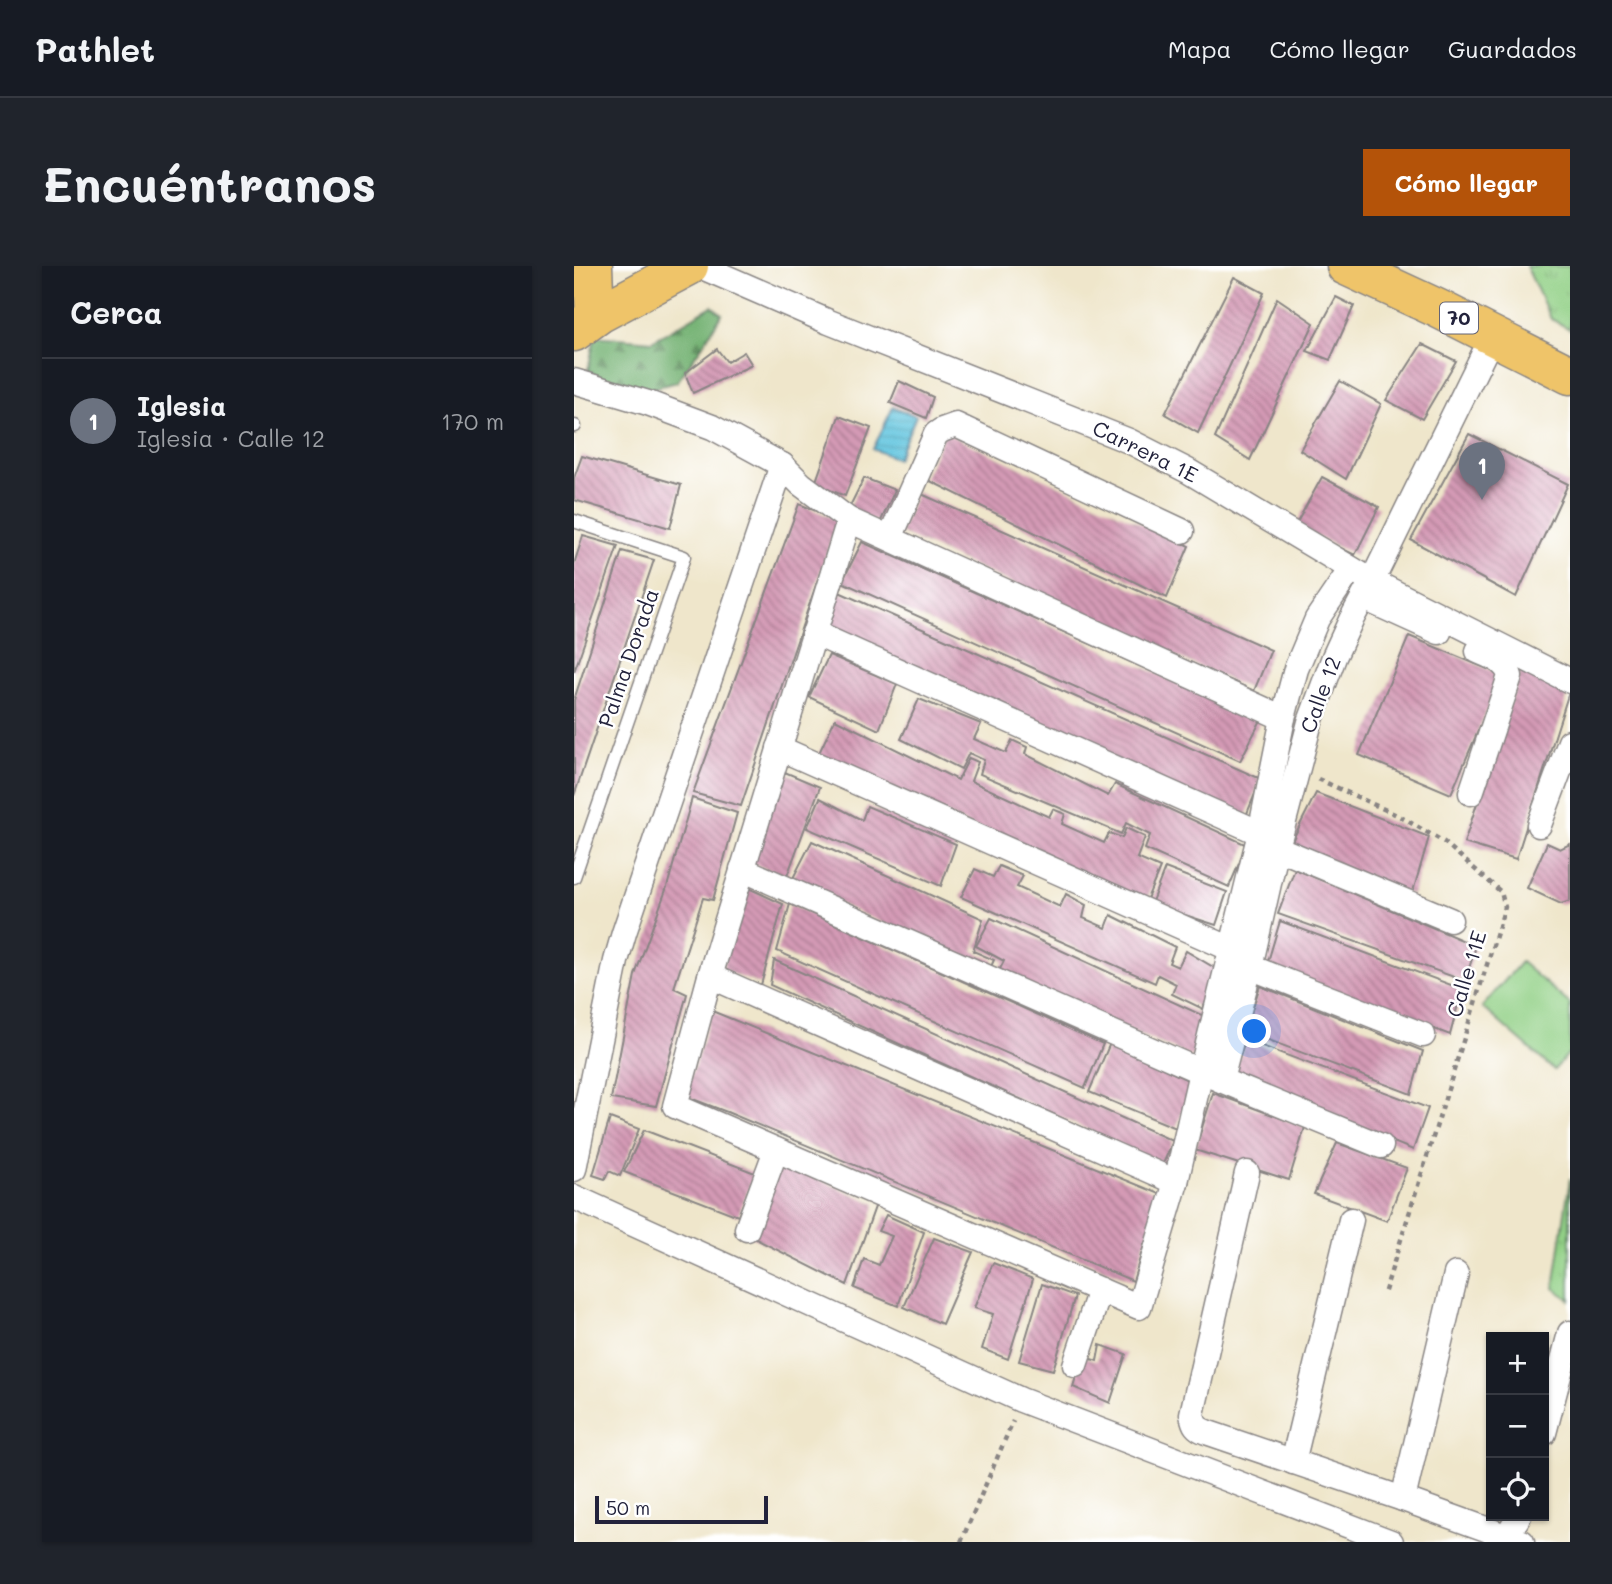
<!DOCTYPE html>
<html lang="es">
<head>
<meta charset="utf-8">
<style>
  body { margin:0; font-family:Mali,sans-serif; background:#20242c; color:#f1f3f6 }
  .controls { position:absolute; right:21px; bottom:21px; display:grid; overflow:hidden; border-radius:0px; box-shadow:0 2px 5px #0004 }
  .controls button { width:63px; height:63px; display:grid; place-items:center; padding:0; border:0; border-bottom:2px solid #363941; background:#171b24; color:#f1f3f6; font:35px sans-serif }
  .scale { position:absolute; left:21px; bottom:18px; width:173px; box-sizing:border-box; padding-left:7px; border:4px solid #22223b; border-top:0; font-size:19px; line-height:24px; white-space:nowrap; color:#22223b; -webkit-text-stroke:5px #fff; paint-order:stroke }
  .you { position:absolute; left:681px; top:766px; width:24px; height:24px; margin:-18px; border:5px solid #fff; border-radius:50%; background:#1a73e8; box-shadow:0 0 0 10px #1a73e833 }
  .badge { display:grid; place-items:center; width:46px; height:46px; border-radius:50%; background:#b45309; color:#fff; font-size:23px; font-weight:700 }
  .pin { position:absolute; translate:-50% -58px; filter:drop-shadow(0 2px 4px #0008) }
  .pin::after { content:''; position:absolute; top:37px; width:24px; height:21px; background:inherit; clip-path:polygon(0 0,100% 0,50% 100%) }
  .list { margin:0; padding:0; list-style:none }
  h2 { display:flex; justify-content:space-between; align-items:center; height:91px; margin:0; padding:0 28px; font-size:30px }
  h2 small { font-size:23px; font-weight:400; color:#9ea1a6 }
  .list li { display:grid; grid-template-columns:46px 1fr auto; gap:21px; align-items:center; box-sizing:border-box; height:126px; padding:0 28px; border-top:2px solid #363941 }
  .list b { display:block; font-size:26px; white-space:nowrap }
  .list p { margin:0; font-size:23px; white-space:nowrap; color:#9ea1a6 }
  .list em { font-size:23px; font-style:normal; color:#9ea1a6 }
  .icon { flex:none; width:38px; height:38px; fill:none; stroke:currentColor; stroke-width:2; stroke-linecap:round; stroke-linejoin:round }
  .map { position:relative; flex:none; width:996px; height:1276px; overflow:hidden; border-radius:0px }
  header { display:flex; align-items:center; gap:42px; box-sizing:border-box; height:98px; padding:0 35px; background:#171b24; border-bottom:2px solid #363941 }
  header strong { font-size:33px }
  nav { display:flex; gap:38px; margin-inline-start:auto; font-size:24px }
  .intro { display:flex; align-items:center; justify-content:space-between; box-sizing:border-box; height:168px; padding:0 42px }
  h1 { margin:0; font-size:49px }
  .button { padding:18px 32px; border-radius:0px; background:#b45309; color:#fff; font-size:24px; font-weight:700 }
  main { display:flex; gap:42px; padding:0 42px }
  aside { flex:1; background:#171b24; border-radius:0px; box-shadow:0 2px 5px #0004 }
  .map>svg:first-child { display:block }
</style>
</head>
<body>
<header>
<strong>Pathlet</strong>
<nav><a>Mapa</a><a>Cómo llegar</a><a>Guardados</a></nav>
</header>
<div class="intro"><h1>Encuéntranos</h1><a class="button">Cómo llegar</a></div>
<main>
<aside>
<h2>Cerca<small></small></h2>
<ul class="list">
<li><span class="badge" style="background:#6b7280">1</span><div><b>Iglesia</b><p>Iglesia · Calle 12</p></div><em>170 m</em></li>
</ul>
</aside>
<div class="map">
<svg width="996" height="1276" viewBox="0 0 996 1276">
  <defs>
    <pattern id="grass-tufts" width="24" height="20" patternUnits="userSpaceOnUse" patternTransform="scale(1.75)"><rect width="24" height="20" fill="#92d086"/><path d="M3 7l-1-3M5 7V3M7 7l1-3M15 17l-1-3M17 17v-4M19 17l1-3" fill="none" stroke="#7eb275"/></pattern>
    <pattern id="forest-firs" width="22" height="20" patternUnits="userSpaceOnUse" patternTransform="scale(1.75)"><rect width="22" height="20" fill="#75b273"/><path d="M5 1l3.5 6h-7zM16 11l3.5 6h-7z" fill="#609060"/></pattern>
    <pattern id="water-rules" width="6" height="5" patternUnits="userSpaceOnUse" patternTransform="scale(1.75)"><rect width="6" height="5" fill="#61c5df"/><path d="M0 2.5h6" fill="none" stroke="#54a9c0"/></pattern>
    <pattern id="building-back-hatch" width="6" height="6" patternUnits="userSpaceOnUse" patternTransform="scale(1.75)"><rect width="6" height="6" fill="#d49ab5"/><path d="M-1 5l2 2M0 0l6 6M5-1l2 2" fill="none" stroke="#ac7d94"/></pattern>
  </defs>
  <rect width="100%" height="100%" fill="#fff"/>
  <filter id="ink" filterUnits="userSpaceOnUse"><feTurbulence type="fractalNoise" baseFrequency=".0143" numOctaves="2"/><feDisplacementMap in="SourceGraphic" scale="14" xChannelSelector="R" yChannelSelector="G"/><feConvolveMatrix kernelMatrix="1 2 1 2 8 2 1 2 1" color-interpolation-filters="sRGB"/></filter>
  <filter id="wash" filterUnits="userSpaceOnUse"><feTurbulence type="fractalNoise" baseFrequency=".00686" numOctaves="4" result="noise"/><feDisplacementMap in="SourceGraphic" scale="28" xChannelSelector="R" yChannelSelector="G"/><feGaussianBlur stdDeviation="1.57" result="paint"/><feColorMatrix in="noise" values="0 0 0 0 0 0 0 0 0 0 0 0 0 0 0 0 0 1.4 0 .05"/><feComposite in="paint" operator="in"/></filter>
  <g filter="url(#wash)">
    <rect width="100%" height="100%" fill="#efe6cb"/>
    <g fill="url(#grass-tufts)" stroke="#5a7960" stroke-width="2">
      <path d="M952,0H996V63L977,53Z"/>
      <path d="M996,912V1034L980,1022Z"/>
    </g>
    <path fill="url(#forest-firs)" stroke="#4c6a57" stroke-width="2" d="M138,40L148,48L128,80L103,116L52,129L14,104L21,70L78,75Z"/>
    <path fill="#92d086" stroke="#5a7960" stroke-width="2" d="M947,696L996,738V786L980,804L908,741Z"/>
    <path fill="url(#water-rules)" stroke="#42748d" stroke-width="2" d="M319,141L342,150L323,193L299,183Z"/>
    <g id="blocks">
      <g fill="url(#building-back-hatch)">
        <path d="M660,11L690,27L624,167L591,148Z"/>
        <path d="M762,31L780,40L756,94L733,85Z"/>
        <path d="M703,32L740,57L676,194L641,172Z"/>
        <path d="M848,78L882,95L848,153L812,134Z"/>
        <path d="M143,83L153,96L170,86L178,99L119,127L111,107Z"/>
        <path d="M325,115L359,131L352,152L316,137Z"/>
        <path d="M766,115L807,138L772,213L726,184Z"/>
        <path d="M265,150L297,162L271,230L241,218Z"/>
        <path d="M371,167L615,280L593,332L350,212Z"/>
        <path d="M895,168L994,218L942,331L837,274Z"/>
        <path d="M8,190L107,219L96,262L0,234V212Z"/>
        <path d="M748,211L805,241L781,289L721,260Z"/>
        <path d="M290,212L321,224L306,257L274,244Z"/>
        <path d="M343,226L697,384L680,425L326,267Z"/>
        <path d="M225,238L264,254L167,540L119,527Z"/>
        <path d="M9,270L44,280L0,406V298Z"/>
        <path d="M288,276L687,454L666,495L268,316Z"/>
        <path d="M48,285L80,294L0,530V434Z"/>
        <path d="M265,326L687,513L670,555L250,363Z"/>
        <path d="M835,370L928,409L877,528L785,489Z"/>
        <path d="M255,389L323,418L305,464L235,431Z"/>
        <path d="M949,398L995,426L942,593L890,577Z"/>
        <path d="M345,433L407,458L400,473L432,487L438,474L453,481L451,488L534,530L541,518L673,579L655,621L571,583L576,569L552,557L547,568L406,508L410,494L395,487L387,503L327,473Z"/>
        <path d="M261,453L384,514L395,492L404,496L397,515L475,551L479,543L491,548L488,558L530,577L535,567L548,572L552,562L571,571L563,592L586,602L570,640L244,489Z"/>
        <path d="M206,504L246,521L213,610L176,597Z"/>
        <path d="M742,527L855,571L838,629L715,581Z"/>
        <path d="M118,532L163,547L139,634L129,632L100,722L113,728L82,840L37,833L61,709L93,621Z"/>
        <path d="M246,532L288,554L293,540L382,578L367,620L233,562Z"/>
        <path d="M238,575L409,653L399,685L420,694L415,705L217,616Z"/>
        <path d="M973,577L986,583L996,578V635L987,638L953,622Z"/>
        <path d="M425,600L449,610L443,621L486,641L492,628L512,639L509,652L532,662L537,649L601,681L595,697L604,701L612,685L644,704L629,743L598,728L602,718L584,709L581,717L387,631L401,603L419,611Z"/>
        <path d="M591,602L653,626L642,659L577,638Z"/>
        <path d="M721,603L902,680L891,715L704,648Z"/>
        <path d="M170,620L209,638L187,719L148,704Z"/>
        <path d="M216,638L529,778L511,822L203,685Z"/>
        <path d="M417,652L632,751L618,791L424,707L430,695L402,680Z"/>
        <path d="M706,655L888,723L876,769L693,699Z"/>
        <path d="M200,694L599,875L589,898L196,719Z"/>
        <path d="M686,720L849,785L837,828L671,765Z"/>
        <path d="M138,745L591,930L570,979L559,1015L153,846L111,830Z"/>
        <path d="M672,774L854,842L839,884L658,811Z"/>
        <path d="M536,777L620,817L602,862L515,826Z"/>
        <path d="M639,827L731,861L715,914L621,884Z"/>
        <path d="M36,852L65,863L46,910L35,905L31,913L19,909Z"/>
        <path d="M70,864L181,907L164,950L50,906Z"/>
        <path d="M763,877L833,902L813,955L740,928Z"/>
        <path d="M204,896L302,938L273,1019L172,968Z"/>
        <path d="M312,949L350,966L324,1040L280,1022L290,993L305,999L318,970L304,965Z"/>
        <path d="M360,972L399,986L368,1058L330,1041Z"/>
        <path d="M419,997L459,1013L434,1093L408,1083L419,1048L400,1042Z"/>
        <path d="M468,1018L501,1030L479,1104L445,1095Z"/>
        <path d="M526,1079L552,1088L536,1137L499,1121L508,1090L523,1095Z"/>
      </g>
    </g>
  </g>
  <g filter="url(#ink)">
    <use href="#blocks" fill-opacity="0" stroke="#888483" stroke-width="2"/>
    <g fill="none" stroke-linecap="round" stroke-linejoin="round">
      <g stroke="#888483" stroke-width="15">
        <g id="lane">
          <path d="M0,160H1"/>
          <path d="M0,255L110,291L0,611"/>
        </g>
      </g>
      <g stroke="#888483" stroke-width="27">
        <g id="street">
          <path d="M126,0L255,56L555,175L614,205L798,315L996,415"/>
          <path d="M0,115L74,137L138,161L208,199L227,218L275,254L709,452"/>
          <path d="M275,254L136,710L101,840L565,1041L602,916L627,806L686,567L709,452L722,403L743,353L777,303"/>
          <path d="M316,272L362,168L368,164L382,159L608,265"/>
          <path d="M790,332L865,366"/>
          <path d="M240,367L686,567"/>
          <path d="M205,482L657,683"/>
          <path d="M897,527L936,410C932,395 918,391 904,385"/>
          <path d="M965,559L996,476"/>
          <path d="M703,582L876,654"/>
          <path d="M168,603L637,810L807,880"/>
          <path d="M676,701L849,769"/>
          <path d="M136,710L602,916"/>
          <path d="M647,814L676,701L703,582L736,456L760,391L777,354L798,315L919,69"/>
          <path d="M0,903L42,695L50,667L208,199"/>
          <path d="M673,907L618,1148C620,1159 622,1162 632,1166L829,1233L948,1276"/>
          <path d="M0,931L447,1134L817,1276"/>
          <path d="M173,963L202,884"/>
          <path d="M501,1099L526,1024"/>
          <path d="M970,1167L996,1067"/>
          <path d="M719,1196L777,954"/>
          <path d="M829,1233L882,1008"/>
          <path d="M932,1271L945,1250"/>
        </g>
      </g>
      <g stroke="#888483" stroke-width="41">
        <g id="highway">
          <path d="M19,0L21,50"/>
          <path d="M772,0L865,43L996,109"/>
          <path d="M0,66L25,48L115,0"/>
        </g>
      </g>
      <g stroke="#888483" stroke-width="4.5" stroke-dasharray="5 5" stroke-linecap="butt">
        <path d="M744,513L825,550L870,576L927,626L931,641L810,1028"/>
        <path d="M387,1276L439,1155"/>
      </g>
      <use href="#lane" stroke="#fff" stroke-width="12"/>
      <use href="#street" stroke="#fff" stroke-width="24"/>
      <use href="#highway" stroke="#efc469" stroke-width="38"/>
    </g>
  </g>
  <g text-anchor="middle" stroke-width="5" stroke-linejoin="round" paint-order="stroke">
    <rect fill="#fff" stroke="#646476" stroke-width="2" x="866" y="36.5" width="38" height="31" rx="5"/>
    <g font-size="19" font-weight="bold" fill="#22223b">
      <text x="885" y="59">70</text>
    </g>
    <g font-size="21" fill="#22223b" stroke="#fff">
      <text transform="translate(571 186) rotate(26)" y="7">Carrera 1E</text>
      <text transform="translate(55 392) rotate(-71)" y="7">Palma Dorada</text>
      <text transform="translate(747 429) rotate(-70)" y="7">Calle 12</text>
      <text transform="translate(893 708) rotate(-73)" y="7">Calle 11E</text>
    </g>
  </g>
</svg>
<div class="controls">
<button>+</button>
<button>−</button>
<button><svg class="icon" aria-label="locate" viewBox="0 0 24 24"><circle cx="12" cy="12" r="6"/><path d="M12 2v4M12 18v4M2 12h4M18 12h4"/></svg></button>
</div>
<div class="scale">50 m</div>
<div class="you"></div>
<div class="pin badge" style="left:908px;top:234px;background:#6b7280">1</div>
</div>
</main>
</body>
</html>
